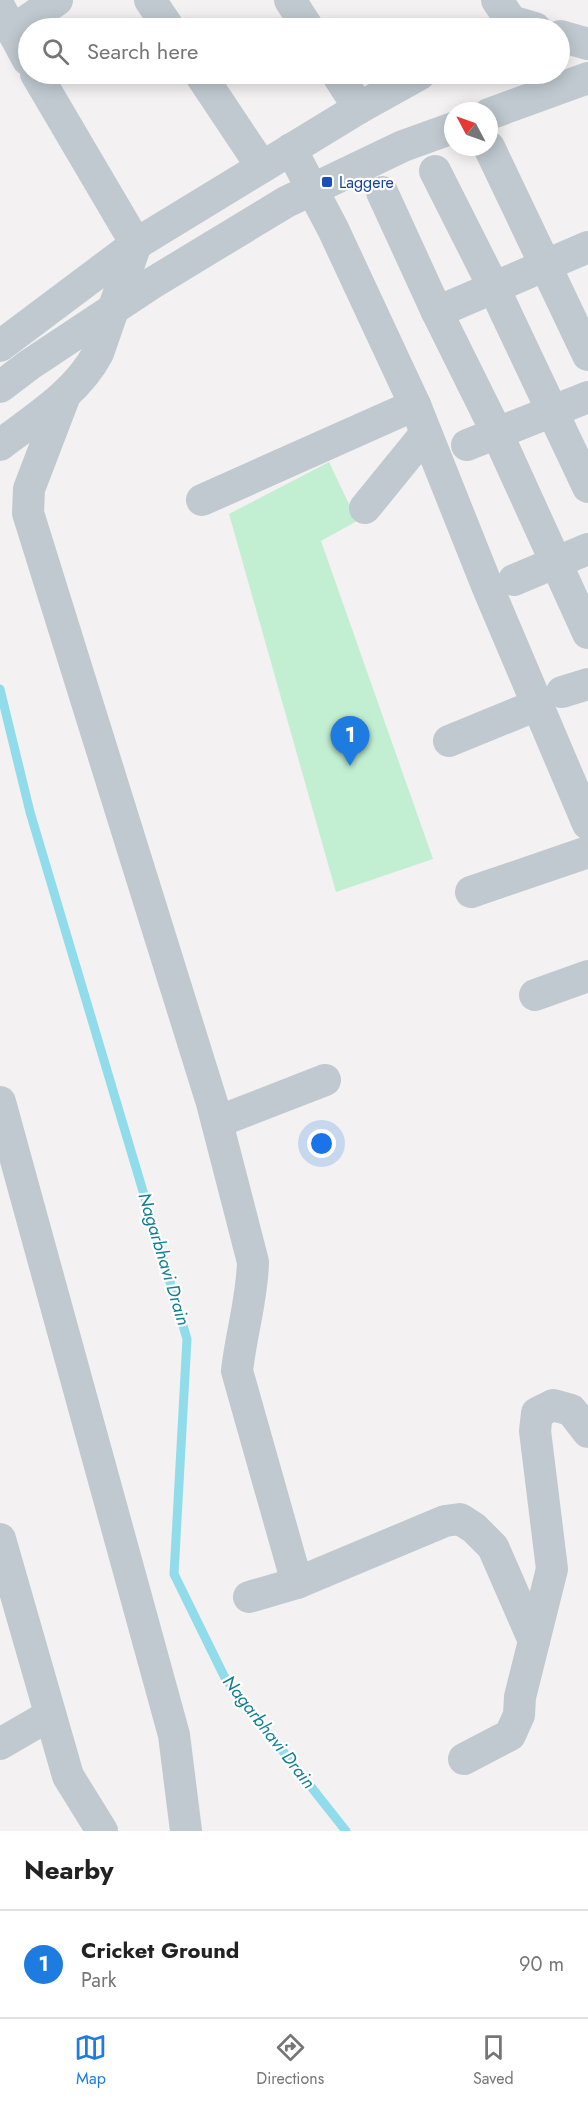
<!DOCTYPE html>
<html lang="en">
<head>
<meta charset="utf-8">
<style>
  body { margin:0; font-family:Jost,sans-serif; background:#f6f6f6; color:#222 }
  .compass { position:absolute; left:444px; top:102px; width:54px; height:54px; border-radius:50%; background:#fff; box-shadow:0 3px 15px #0003; rotate:311deg }
  .you { position:absolute; left:322px; top:1144px; width:21px; height:21px; margin:-15px; border:4px solid #fff; border-radius:50%; background:#1a73e8; box-shadow:0 0 0 9px #1a73e833 }
  .badge { display:grid; place-items:center; width:39px; height:39px; border-radius:50%; background:#1e7ce0; color:#fff; font-size:20px; font-weight:700 }
  .pin { position:absolute; translate:-50% -50px; filter:drop-shadow(0 2px 3px #0008) }
  .pin::after { content:''; position:absolute; top:32px; width:21px; height:18px; background:inherit; clip-path:polygon(0 0,100% 0,50% 100%) }
  .list { margin:0; padding:0; list-style:none }
  h2 { display:flex; justify-content:space-between; align-items:center; height:78px; margin:0; padding:0 24px; font-size:26px }
  h2 small { font-size:20px; font-weight:400; color:#767676 }
  .list li { display:grid; grid-template-columns:39px 1fr auto; gap:18px; align-items:center; box-sizing:border-box; height:108px; padding:0 24px; border-top:2px solid #e0e0e0 }
  .list b { display:block; font-size:22px; white-space:nowrap }
  .list p { margin:0; font-size:20px; white-space:nowrap; color:#767676 }
  .list em { font-size:20px; font-style:normal; color:#767676 }
  .icon { flex:none; width:33px; height:33px; fill:none; stroke:currentColor; stroke-width:2; stroke-linecap:round; stroke-linejoin:round }
  .map { position:relative; flex:none; width:588px; height:1831px; overflow:hidden }
  .search { position:absolute; background:#fff; box-shadow:0 3px 15px #0003; left:18px; right:18px; top:18px; height:66px; display:flex; align-items:center; gap:15px; box-sizing:border-box; padding:0 21px; border-radius:33px; color:#767676; font-size:22px }
  .sheet { height:186px; background:#fff }
  nav { display:flex; justify-content:space-around; align-items:center; box-sizing:border-box; height:84px; border-top:2px solid #e0e0e0; background:#fff; font-size:16px; color:#767676 }
  nav a { display:grid; justify-items:center; gap:3px }
  nav .on { color:#1e7ce0 }
  .map>svg:first-child { display:block }
</style>
</head>
<body>
<div class="map">
<svg width="588" height="1831" viewBox="0 0 588 1831">
  <rect width="100%" height="100%" fill="#f3f1f1"/>
  <path fill="#c2efd1" d="M329,462L357,521L321,541L433,859L336,892L229,514Z"/>
  <g fill="none" stroke-linecap="round" stroke-linejoin="round">
    <path stroke="#90dcea" stroke-width="9" d="M0,689L30,812L187,1339L174,1574L225,1678L346,1831"/>
    <g stroke="#bfc9cf" stroke-width="32">
      <path d="M150,0L169,28"/>
      <path d="M290,0L308,28"/>
      <path d="M497,0L511,21L535,28"/>
      <path d="M0,8L28,60"/>
      <path d="M12,31L57,0"/>
      <path d="M560,36L588,44"/>
      <path d="M200,74L262,167"/>
      <path d="M337,74L359,108"/>
      <path d="M489,114L588,78"/>
      <path d="M489,147L588,355"/>
      <path d="M291,149L333,229L415,405L488,588L588,824"/>
      <path d="M435,171L494,288L588,487"/>
      <path d="M382,192L437,312L497,433L588,633"/>
      <path d="M437,312L588,247"/>
      <path d="M0,346L136,244L359,108L420,74"/>
      <path d="M65,395L29,489L28,513L212,1103L253,1262C252,1300 241,1334 237,1371L297,1583L445,1521L460,1519L474,1528L493,1547L534,1641L520,1697L519,1715L510,1735L464,1759"/>
      <path d="M0,445C34,419 77,393 98,353L136,244L36,74"/>
      <path d="M467,445L588,397"/>
      <path d="M202,500L415,405"/>
      <path d="M365,508L426,433"/>
      <path d="M514,580L588,549"/>
      <path d="M562,692L588,684"/>
      <path d="M449,741L537,705"/>
      <path d="M471,892L588,852"/>
      <path d="M535,995L588,976"/>
      <path d="M0,1102L174,1735L186,1831"/>
      <path d="M217,1122L325,1080"/>
      <path d="M0,1539L68,1776L102,1831"/>
      <path d="M249,1597L297,1583"/>
      <path d="M534,1641L552,1569L535,1431L537,1413L553,1405L571,1410L588,1432"/>
      <path d="M0,1744L50,1715"/>
    </g>
    <path stroke="#bfc9cf" stroke-width="32" d="M0,387L29,365L154,282L286,202L403,146L453,128"/>
  </g>
  <rect fill="#1a4fb4" stroke="#fff" stroke-width="2" x="321" y="176" width="12" height="12" rx="3"/>
  <g text-anchor="middle" stroke-width="4.5" stroke-linejoin="round" paint-order="stroke">
    <g font-size="16" fill="#164399" stroke="#fff" text-anchor="start">
      <text x="339" y="188">Laggere</text>
    </g>
    <g font-size="18" font-style="italic" fill="#107e93" stroke="#fff">
      <text transform="translate(164 1259) rotate(73)" y="6">Nagarbhavi Drain</text>
      <text transform="translate(269 1732) rotate(52)" y="6">Nagarbhavi Drain</text>
    </g>
  </g>
</svg>
<svg class="compass" viewBox="-18 -18 36 36"><path d="M0-13l5 13h-10z" fill="#e53935"/><path d="M0 13l5-13h-10z" fill="#767676"/></svg>
<div class="you"></div>
<div class="pin badge" style="left:350px;top:766px">1</div>
<div class="search"><svg class="icon" aria-label="search" viewBox="0 0 24 24"><circle cx="10" cy="10" r="6"/><path d="M15 15l6 6"/></svg>Search here</div>
</div>
<section class="sheet">
<h2>Nearby<small></small></h2>
<ul class="list">
<li><span class="badge">1</span><div><b>Cricket Ground</b><p>Park</p></div><em>90 m</em></li>
</ul>
</section>
<nav>
<a class="on"><svg class="icon" aria-label="map" viewBox="0 0 24 24"><path d="M3 6l6-2 6 2 6-2v14l-6 2-6-2-6 2zM9 4v14M15 6v14"/></svg>Map</a>
<a><svg class="icon" aria-label="directions" viewBox="0 0 24 24"><path d="M12 3l9 9-9 9-9-9zM9 14v-3h6M13 9l2 2-2 2"/></svg>Directions</a>
<a><svg class="icon" aria-label="saved" viewBox="0 0 24 24"><path d="M7 4h10v16l-5-4-5 4z"/></svg>Saved</a>
</nav>
</body>
</html>
